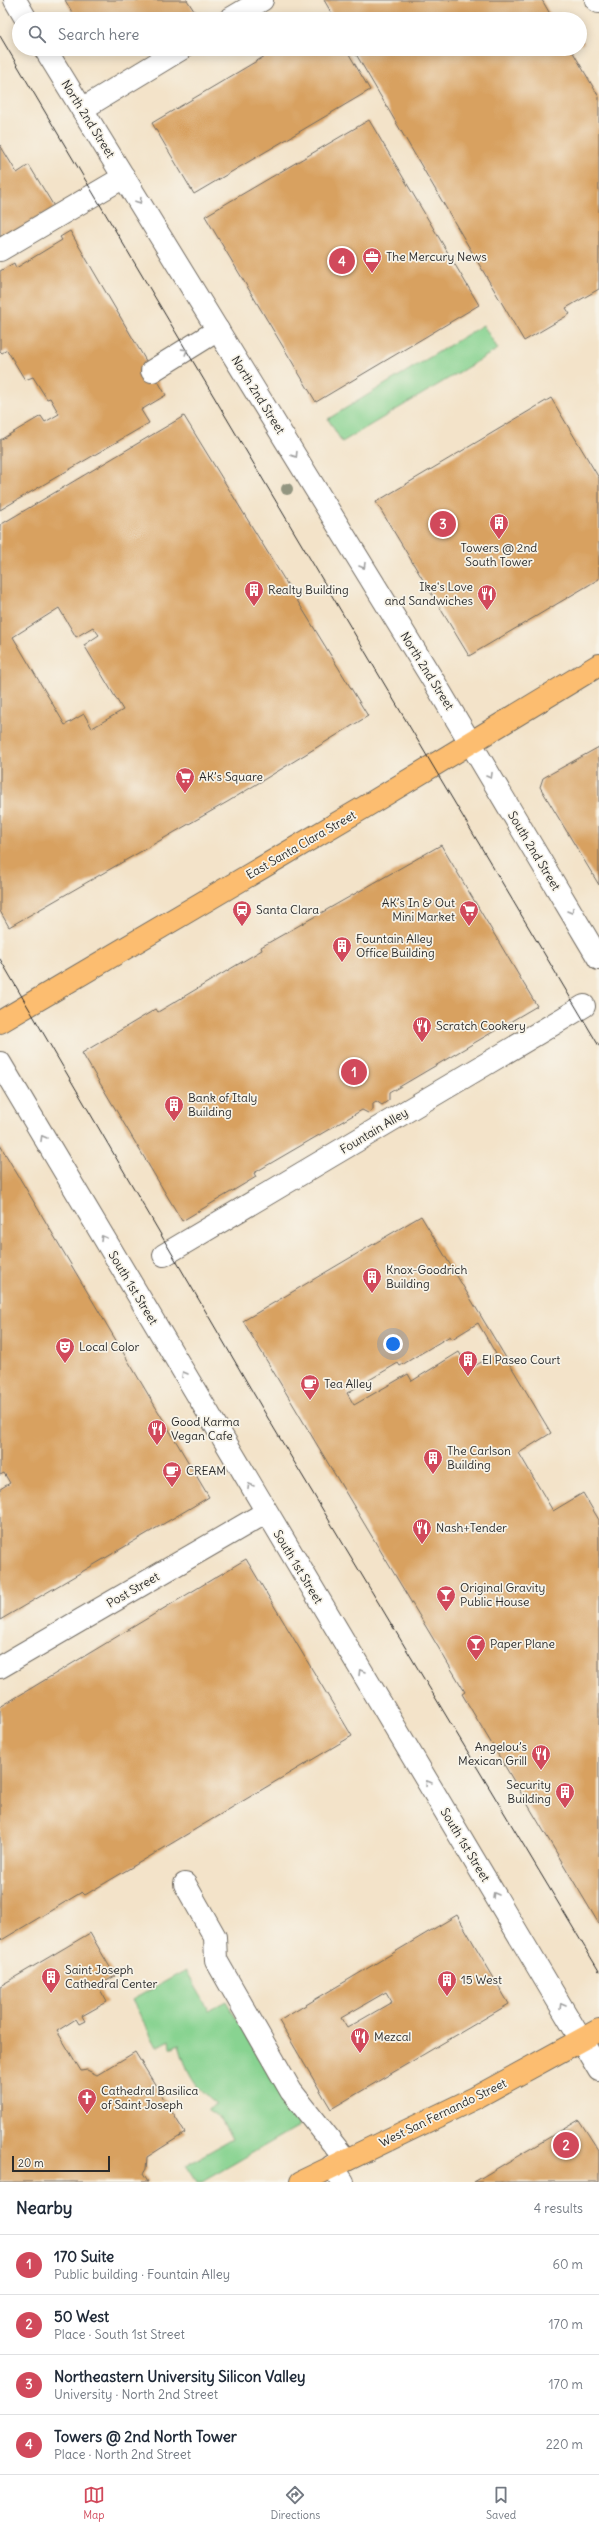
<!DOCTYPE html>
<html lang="en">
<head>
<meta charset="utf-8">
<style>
  body { margin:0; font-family:Delius,sans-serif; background:#f2f2f3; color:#1f2937 }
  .scale { position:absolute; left:12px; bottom:10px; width:98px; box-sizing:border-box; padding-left:4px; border:2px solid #2b2b2b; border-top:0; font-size:11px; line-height:14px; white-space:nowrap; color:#2b2b2b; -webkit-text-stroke:3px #f7f3e8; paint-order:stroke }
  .you { position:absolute; left:393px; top:1344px; width:14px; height:14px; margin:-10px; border:3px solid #fff; border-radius:50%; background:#1a73e8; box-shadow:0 0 0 6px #1a73e833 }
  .badge { display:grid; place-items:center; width:26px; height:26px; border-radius:50%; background:#d1495b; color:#fff; font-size:13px; font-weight:700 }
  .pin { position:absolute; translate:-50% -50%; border:2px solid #fff; box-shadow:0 1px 4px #0006 }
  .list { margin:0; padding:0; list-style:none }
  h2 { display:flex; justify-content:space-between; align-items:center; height:52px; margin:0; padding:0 16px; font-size:17px }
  h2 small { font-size:13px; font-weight:400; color:#747a83 }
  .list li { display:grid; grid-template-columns:26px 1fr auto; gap:12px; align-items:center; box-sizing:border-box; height:60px; padding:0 16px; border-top:1px solid #e0e1e3 }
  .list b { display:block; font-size:15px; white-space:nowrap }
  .list p { margin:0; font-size:13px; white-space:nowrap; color:#747a83 }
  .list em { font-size:13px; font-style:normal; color:#747a83 }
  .icon { flex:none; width:22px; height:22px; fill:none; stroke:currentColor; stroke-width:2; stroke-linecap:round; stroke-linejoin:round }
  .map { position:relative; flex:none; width:599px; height:2182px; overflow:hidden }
  .search { position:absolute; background:#fff; box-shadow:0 2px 10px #0003; left:12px; right:12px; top:12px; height:44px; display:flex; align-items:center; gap:10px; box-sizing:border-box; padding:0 14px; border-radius:22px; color:#747a83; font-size:15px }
  .sheet { height:292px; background:#fff }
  nav { display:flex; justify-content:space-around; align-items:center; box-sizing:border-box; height:56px; border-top:1px solid #e0e1e3; background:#fff; font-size:11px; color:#747a83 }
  nav a { display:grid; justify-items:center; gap:2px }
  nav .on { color:#d1495b }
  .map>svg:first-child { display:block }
</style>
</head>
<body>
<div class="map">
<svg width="599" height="2182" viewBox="0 0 599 2182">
  <rect width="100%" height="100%" fill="#f7f3e8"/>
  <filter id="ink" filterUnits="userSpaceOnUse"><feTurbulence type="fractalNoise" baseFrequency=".025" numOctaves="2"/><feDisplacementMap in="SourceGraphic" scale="8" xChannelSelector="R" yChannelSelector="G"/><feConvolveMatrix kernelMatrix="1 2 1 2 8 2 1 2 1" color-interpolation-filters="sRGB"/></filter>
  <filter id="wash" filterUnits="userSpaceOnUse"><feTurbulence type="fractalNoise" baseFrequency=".012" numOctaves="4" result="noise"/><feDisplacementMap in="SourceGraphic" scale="16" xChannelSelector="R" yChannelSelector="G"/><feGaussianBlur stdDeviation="0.9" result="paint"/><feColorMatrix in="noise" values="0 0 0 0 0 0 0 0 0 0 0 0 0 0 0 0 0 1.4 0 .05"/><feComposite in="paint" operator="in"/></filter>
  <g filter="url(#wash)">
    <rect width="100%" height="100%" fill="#f3e3c9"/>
    <g fill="#88d391" stroke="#5a7f5e">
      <path d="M483,325L498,349L342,442L328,419Z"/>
      <path d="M186,1970L209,2010L226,2001L299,2126L202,2182H197L186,2165L232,2139L221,2119L207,2109L216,2104C195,2088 185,2069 179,2044L171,2048L170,2040L157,2047L132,2000Z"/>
    </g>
    <g id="blocks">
      <g fill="#d8a161" fill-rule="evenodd">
        <path d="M65,0H187L198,17L195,19H76Z"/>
        <path d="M324,0H542L553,19H335Z"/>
        <path d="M580,36L584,43L580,45Z"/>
        <path d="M277,49H346L370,90L194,194L152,123Z"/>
        <path d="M353,49H571L599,97V289L566,308L570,314L524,341Z"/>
        <path d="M369,120L479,305L316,402L205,216Z"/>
        <path d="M0,145L17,173L29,165L55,208L0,241Z"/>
        <path d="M70,231L166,395L141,410L149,423L0,510V440L41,416L45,422L59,414L50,398L47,399L33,377L25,380L7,350L2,353L0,351V271L14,263L16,268L62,240L60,237Z"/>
        <path d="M551,398L599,478V579L469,656L376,502Z"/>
        <path d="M184,416L368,716L229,801L9,927L0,911V525ZM59,608L76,637L93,627L99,635L84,645L123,710L92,728L84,714L65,725L13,637Z"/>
        <path d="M599,747V885L540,787L543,778Z"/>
        <path d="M441,845L537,1006L389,1093V1100L382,1105L376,1101L373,1103V1110L368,1113L362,1110L254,1173L256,1177L182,1221L82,1053L156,1009L158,1012L262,950L261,947Z"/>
        <path d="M0,1145L209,1497L0,1620V1489L10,1483L4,1473L0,1475Z"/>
        <path d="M421,1216L551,1433L519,1453L553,1511L583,1493L599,1520V1924L462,1694L465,1692L243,1321ZM478,1323L496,1354L469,1369L459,1352L412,1381L408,1374L354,1405L347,1393L398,1363L400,1366L450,1336L452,1339Z"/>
        <path d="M246,1559L352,1736L85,1895L82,1892L0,1941V1707Z"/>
        <path d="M457,1915L509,2004L331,2109L279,2021ZM386,1992L392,2002L347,2028L341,2018Z"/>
        <path d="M90,1933L115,1976L98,1986L107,2002L82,2016L85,2021L79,2024L76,2019L57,2031L81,2071L87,2070L97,2075L135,2052L185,2133L147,2157L146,2169L143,2174L148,2182H0V1986Z"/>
        <path d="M579,2120L599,2151V2182H474Z"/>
      </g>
    </g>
  </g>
  <g filter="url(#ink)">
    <use href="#blocks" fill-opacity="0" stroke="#716b62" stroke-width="1"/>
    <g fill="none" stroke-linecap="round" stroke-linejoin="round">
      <g stroke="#716b62" stroke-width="24">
        <g id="minor">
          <path d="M15,0L26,19"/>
          <path d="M596,0L599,2"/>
          <path d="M230,19L262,0"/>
          <path d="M45,49L436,685L599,959"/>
          <path d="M82,109L181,49"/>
          <path d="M0,250L124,177"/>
          <path d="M152,371L218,330"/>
          <path d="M0,1063L599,2070"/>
          <path d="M164,1255L584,1006"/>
          <path d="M0,1667L265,1513"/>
          <path d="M185,1884L215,1937L216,1960L291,2091L346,2160"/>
          <path d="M332,2166L343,2182"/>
        </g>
      </g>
      <g stroke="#716b62" stroke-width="24">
        <g id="major">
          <path d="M0,1022L363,808L599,665"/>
          <path d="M301,2182L475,2098L599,2030"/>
        </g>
      </g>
      <use href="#minor" stroke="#fff" stroke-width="22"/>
      <use href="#major" stroke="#fcbd6f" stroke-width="22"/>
      <g stroke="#2b2b2b" stroke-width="1">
        <path d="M0,36L599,1046"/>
        <path d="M0,959L272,1425L599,1971"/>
      </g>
    </g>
    <circle fill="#929580" cx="287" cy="489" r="6"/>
    <defs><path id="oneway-chevron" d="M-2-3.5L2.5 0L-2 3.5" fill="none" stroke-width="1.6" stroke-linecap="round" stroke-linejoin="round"/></defs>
    <g stroke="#a0a0a0">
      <use href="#oneway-chevron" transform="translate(139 201) rotate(58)"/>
      <use href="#oneway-chevron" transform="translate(185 351) rotate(-32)"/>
      <use href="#oneway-chevron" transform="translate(295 455) rotate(58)"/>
      <use href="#oneway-chevron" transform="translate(363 566) rotate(59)"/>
      <use href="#oneway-chevron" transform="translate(490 776) rotate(60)"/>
      <use href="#oneway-chevron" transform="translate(571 911) rotate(59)"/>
      <use href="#oneway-chevron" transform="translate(43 1138) rotate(-120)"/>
      <use href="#oneway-chevron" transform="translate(103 1238) rotate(-121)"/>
      <use href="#oneway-chevron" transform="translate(184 1374) rotate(-121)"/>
      <use href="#oneway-chevron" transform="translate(250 1486) rotate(-120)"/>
      <use href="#oneway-chevron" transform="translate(361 1672) rotate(-121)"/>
      <use href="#oneway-chevron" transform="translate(428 1783) rotate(-121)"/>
      <use href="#oneway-chevron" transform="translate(495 1895) rotate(-121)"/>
      <use href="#oneway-chevron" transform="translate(562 2006) rotate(-121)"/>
    </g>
  </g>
  <defs>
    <g id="office-pin" transform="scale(1)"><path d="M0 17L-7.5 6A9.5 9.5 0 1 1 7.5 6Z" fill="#d1495b" stroke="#f7f3e8"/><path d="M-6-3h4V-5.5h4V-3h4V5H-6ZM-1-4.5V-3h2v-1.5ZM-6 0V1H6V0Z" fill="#fff"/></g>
    <g id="building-pin" transform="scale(1)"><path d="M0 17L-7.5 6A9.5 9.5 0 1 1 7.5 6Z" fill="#d1495b" stroke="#f7f3e8"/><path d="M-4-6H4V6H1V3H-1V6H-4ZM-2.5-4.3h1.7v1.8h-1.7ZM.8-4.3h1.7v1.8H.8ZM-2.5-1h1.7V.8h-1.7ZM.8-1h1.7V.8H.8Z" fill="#fff"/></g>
    <g id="restaurant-pin" transform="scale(1)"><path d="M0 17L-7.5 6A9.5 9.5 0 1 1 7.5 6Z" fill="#d1495b" stroke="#f7f3e8"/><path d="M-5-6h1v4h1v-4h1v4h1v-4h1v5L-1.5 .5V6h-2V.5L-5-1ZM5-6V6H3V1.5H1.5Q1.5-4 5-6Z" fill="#fff"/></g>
    <g id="supermarket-pin" transform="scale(1)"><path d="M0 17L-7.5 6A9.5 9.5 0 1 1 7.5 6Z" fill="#d1495b" stroke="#f7f3e8"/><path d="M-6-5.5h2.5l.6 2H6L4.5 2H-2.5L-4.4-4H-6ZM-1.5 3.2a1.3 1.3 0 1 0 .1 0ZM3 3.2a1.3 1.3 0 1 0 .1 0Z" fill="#fff"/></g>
    <g id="station-pin" transform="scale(1)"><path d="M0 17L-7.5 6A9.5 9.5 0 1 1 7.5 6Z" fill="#d1495b" stroke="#f7f3e8"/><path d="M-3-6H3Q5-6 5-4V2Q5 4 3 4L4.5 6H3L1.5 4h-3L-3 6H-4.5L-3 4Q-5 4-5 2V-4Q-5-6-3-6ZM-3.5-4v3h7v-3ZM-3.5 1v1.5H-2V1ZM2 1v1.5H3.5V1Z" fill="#fff"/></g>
    <g id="theatre-pin" transform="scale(1)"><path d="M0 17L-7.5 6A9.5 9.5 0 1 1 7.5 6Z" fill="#d1495b" stroke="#f7f3e8"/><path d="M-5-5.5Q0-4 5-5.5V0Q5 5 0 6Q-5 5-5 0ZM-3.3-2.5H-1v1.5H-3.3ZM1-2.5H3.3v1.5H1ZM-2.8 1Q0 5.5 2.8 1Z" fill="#fff"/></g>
    <g id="cafe-pin" transform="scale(1)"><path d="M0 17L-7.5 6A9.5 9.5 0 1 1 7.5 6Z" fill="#d1495b" stroke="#f7f3e8"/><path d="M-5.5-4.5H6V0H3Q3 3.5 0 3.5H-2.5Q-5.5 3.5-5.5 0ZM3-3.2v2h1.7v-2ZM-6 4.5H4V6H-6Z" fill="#fff"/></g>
    <g id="bar-pin" transform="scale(1)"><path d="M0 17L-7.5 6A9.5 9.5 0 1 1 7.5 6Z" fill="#d1495b" stroke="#f7f3e8"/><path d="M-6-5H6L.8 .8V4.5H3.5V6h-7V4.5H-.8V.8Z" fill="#fff"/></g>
    <g id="church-pin" transform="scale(1)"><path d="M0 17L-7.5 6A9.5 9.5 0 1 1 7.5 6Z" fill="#d1495b" stroke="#f7f3e8"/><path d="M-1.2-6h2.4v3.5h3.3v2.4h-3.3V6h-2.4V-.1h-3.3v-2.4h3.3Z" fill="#fff"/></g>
  </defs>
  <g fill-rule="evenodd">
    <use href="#office-pin" x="372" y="257"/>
    <use href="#building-pin" x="499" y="523"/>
    <use href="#building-pin" x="254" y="590"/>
    <use href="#restaurant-pin" x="487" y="594"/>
    <use href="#supermarket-pin" x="185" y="777"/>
    <use href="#station-pin" x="242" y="910"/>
    <use href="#supermarket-pin" x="469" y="910"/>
    <use href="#building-pin" x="342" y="946"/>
    <use href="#restaurant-pin" x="422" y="1026"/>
    <use href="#building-pin" x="174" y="1105"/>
    <use href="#building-pin" x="372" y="1277"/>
    <use href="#theatre-pin" x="65" y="1347"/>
    <use href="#building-pin" x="468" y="1360"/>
    <use href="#cafe-pin" x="310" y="1384"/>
    <use href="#restaurant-pin" x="157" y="1429"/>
    <use href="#building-pin" x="433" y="1458"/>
    <use href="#cafe-pin" x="172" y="1471"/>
    <use href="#restaurant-pin" x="422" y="1528"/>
    <use href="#bar-pin" x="446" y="1595"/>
    <use href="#bar-pin" x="476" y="1644"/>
    <use href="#restaurant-pin" x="541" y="1754"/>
    <use href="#building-pin" x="565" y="1792"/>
    <use href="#building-pin" x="51" y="1977"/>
    <use href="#building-pin" x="447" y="1980"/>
    <use href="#restaurant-pin" x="360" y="2037"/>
    <use href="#church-pin" x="87" y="2098"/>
  </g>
  <g text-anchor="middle" stroke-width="3.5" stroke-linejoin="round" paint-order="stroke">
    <g font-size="12" fill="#2b2b2b" stroke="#f7f3e8">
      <text transform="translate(88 119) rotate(58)" y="4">North 2nd Street</text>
      <text transform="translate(258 395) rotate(58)" y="4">North 2nd Street</text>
      <text transform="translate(427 671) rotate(58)" y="4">North 2nd Street</text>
      <text transform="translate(301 845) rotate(-30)" y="4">East Santa Clara Street</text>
      <text transform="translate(534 851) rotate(59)" y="4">South 2nd Street</text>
      <text transform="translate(374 1131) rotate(-31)" y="4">Fountain Alley</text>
      <text transform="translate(133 1288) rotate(59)" y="4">South 1st Street</text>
      <text transform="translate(298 1567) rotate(59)" y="4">South 1st Street</text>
      <text transform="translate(133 1590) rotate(-30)" y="4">Post Street</text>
      <text transform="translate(465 1845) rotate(59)" y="4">South 1st Street</text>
      <text transform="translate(443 2113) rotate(-26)" y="4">West San Fernando Street</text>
    </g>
    <g font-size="12" fill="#2b2b2b" stroke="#f7f3e8" text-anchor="start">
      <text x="386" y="261">The Mercury News</text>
      <text x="499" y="552" text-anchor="middle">Towers @ 2nd<tspan x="499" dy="14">South Tower</tspan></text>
      <text x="473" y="591" text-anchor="end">Ike's Love<tspan x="473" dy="14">and Sandwiches</tspan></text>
      <text x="268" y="594">Realty Building</text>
      <text x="199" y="781">AK’s Square</text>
      <text x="455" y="907" text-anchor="end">AK’s In &amp; Out<tspan x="455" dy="14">Mini Market</tspan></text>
      <text x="256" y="914">Santa Clara</text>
      <text x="356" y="943">Fountain Alley<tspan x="356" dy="14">Office Building</tspan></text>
      <text x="436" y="1030">Scratch Cookery</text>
      <text x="188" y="1102">Bank of Italy<tspan x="188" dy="14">Building</tspan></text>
      <text x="386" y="1274">Knox-Goodrich<tspan x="386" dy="14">Building</tspan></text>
      <text x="79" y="1351">Local Color</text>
      <text x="482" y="1364">El Paseo Court</text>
      <text x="324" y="1388">Tea Alley</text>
      <text x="171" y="1426">Good Karma<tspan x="171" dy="14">Vegan Cafe</tspan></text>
      <text x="447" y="1455">The Carlson<tspan x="447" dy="14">Building</tspan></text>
      <text x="186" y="1475">CREAM</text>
      <text x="436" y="1532">Nash+Tender</text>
      <text x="460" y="1592">Original Gravity<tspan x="460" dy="14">Public House</tspan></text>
      <text x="490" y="1648">Paper Plane</text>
      <text x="527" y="1751" text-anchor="end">Angelou’s<tspan x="527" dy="14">Mexican Grill</tspan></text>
      <text x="551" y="1789" text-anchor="end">Security<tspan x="551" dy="14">Building</tspan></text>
      <text x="65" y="1974">Saint Joseph<tspan x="65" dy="14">Cathedral Center</tspan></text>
      <text x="461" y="1984">15 West</text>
      <text x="374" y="2041">Mezcal</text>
      <text x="101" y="2095">Cathedral Basilica<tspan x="101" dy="14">of Saint Joseph</tspan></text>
    </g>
  </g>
</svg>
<div class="scale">20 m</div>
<div class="you"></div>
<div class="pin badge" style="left:354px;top:1072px">1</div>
<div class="pin badge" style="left:566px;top:2145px">2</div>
<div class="pin badge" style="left:443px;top:524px">3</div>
<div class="pin badge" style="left:342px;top:261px">4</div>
<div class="search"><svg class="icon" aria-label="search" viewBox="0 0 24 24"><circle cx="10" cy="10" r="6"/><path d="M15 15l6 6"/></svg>Search here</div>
</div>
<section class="sheet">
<h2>Nearby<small>4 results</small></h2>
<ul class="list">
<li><span class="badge">1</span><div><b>170 Suite</b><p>Public building · Fountain Alley</p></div><em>60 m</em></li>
<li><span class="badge">2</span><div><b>50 West</b><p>Place · South 1st Street</p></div><em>170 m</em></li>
<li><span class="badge">3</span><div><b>Northeastern University Silicon Valley</b><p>University · North 2nd Street</p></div><em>170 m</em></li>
<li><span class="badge">4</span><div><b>Towers @ 2nd North Tower</b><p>Place · North 2nd Street</p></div><em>220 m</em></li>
</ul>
</section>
<nav>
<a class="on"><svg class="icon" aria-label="map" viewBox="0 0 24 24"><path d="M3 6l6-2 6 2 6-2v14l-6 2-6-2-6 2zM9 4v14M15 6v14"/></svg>Map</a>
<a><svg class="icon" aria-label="directions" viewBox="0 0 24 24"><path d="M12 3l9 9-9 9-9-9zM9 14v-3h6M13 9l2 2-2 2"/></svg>Directions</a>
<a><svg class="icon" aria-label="saved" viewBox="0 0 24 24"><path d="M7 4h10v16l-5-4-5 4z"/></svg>Saved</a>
</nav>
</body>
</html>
